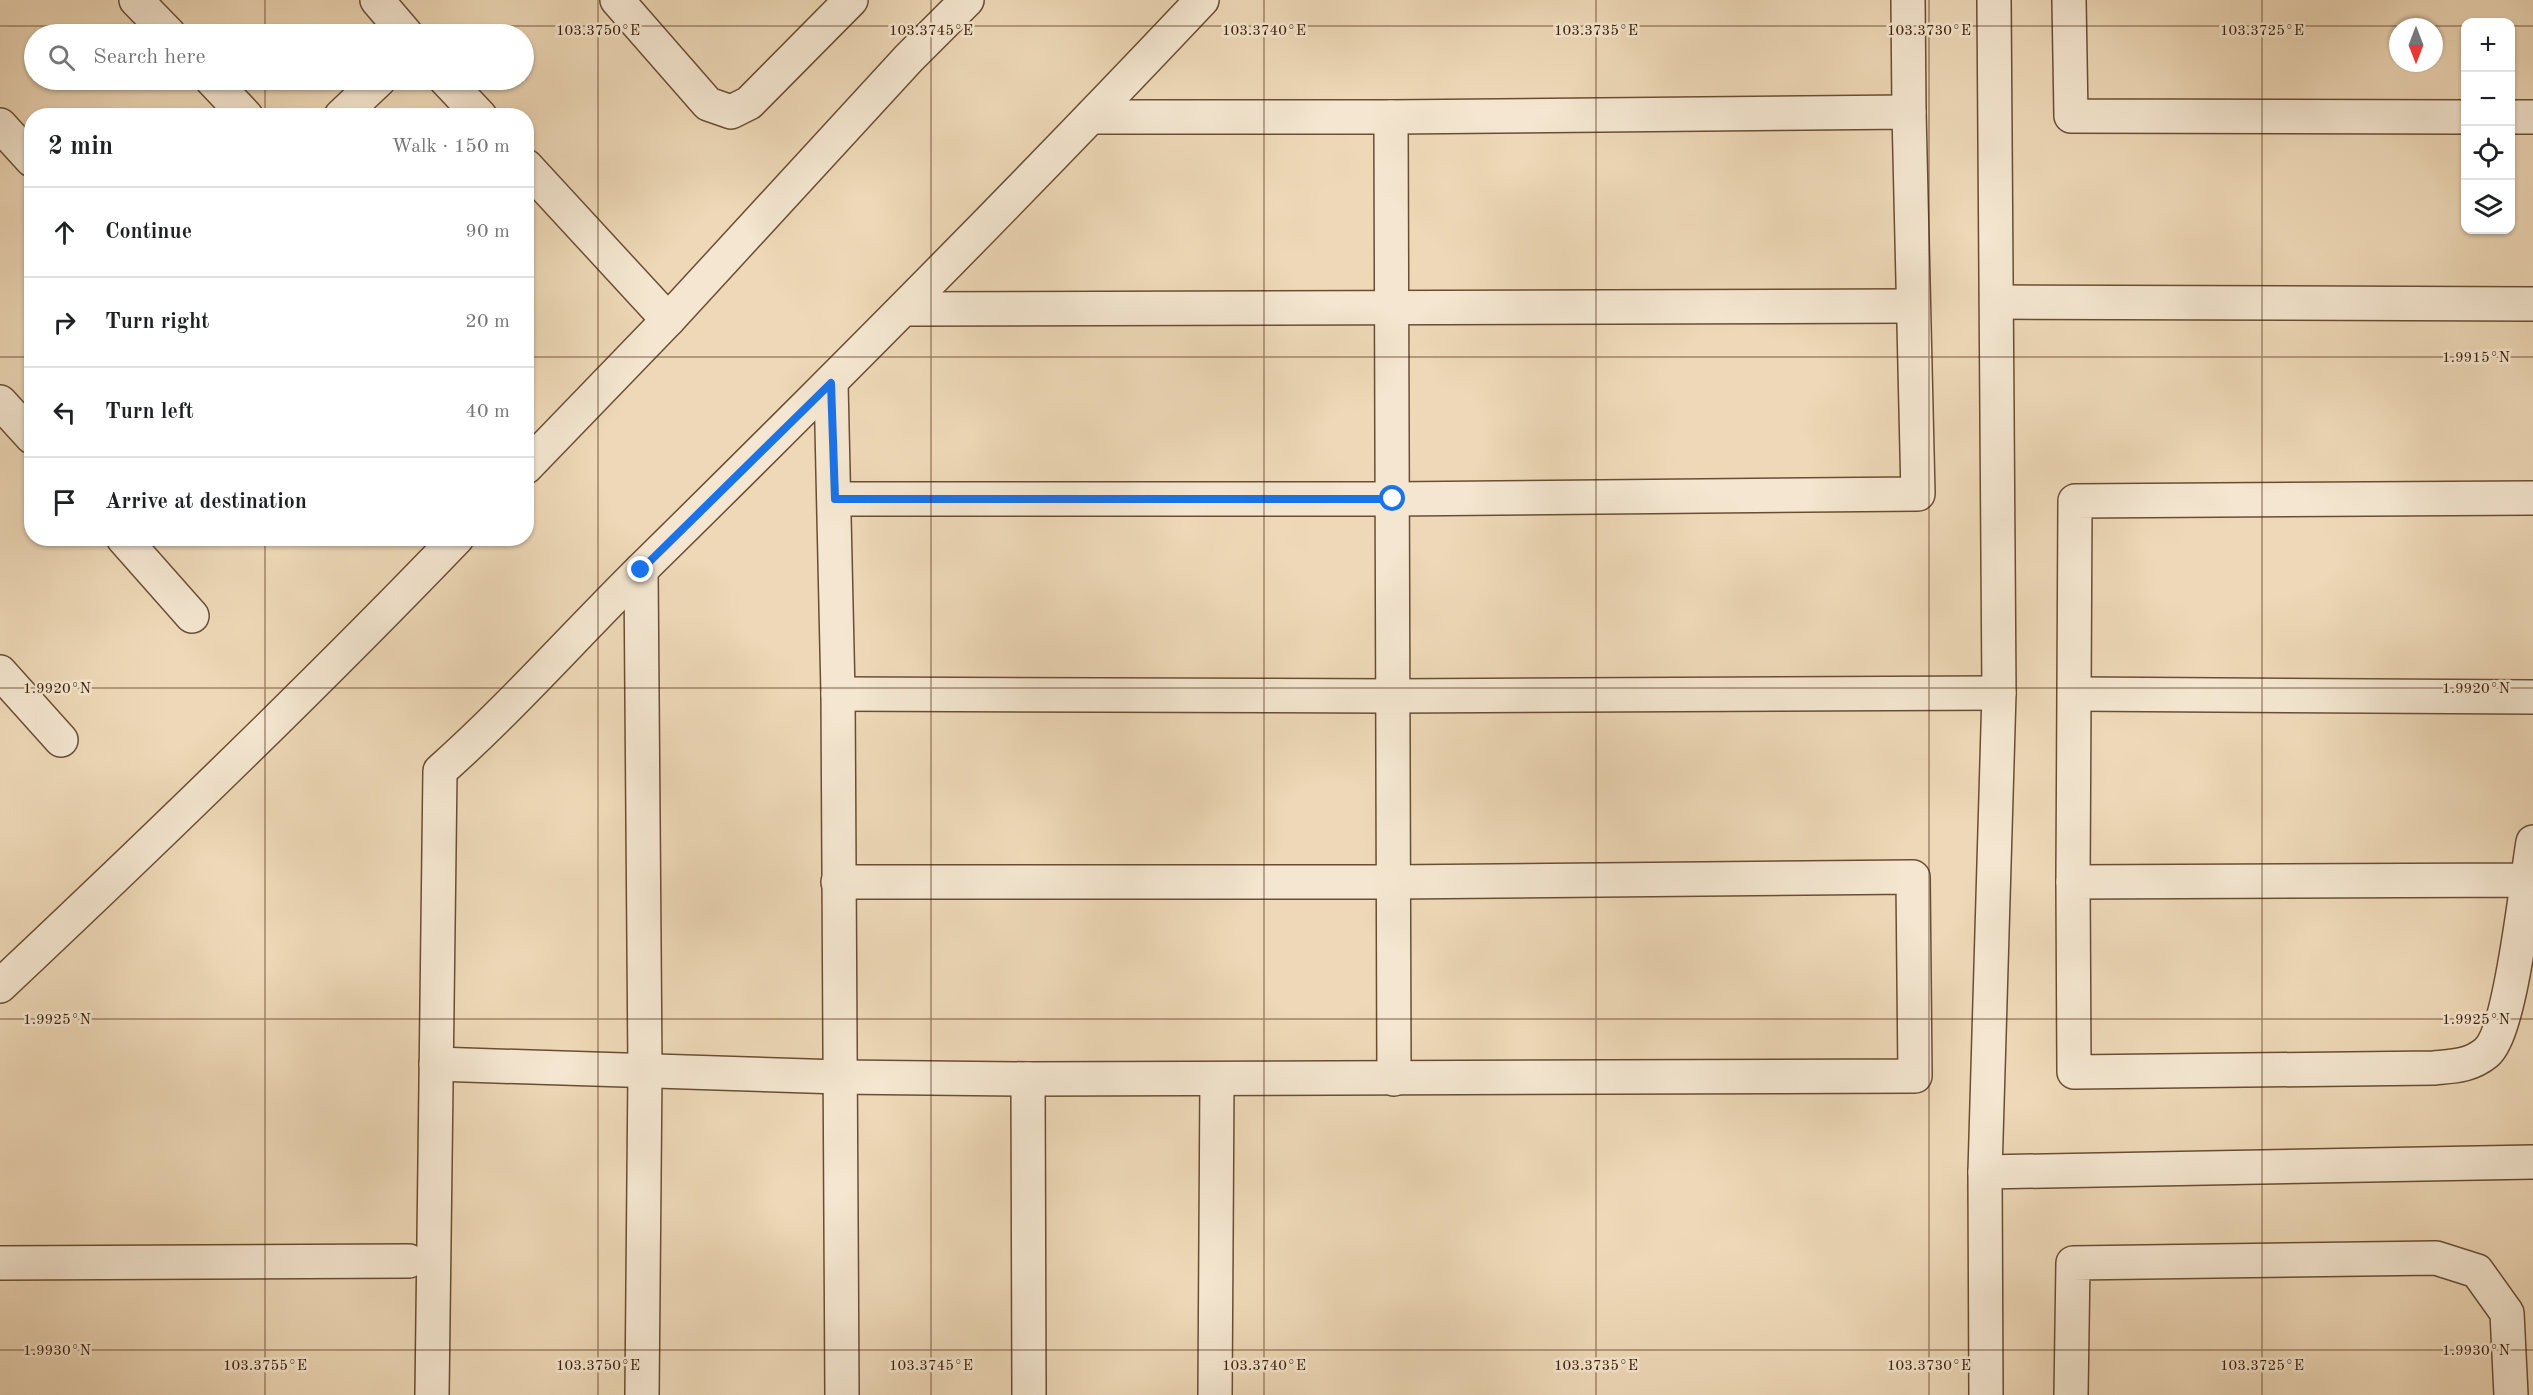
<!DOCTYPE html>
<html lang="en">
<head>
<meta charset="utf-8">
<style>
  body { margin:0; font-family:"Old Standard TT",serif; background:#f2f2f2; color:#202124 }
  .controls { position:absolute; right:18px; top:18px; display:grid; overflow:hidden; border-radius:12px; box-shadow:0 2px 4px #0004 }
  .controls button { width:54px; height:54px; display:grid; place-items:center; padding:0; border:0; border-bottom:2px solid #e0e0e0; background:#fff; color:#202124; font:30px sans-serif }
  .compass { position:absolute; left:2389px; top:18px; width:54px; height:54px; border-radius:50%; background:#fff; box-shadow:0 2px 4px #0004; rotate:180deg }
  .stop { position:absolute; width:18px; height:18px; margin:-14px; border:4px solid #1a73e8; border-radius:50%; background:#fff }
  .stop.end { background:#1a73e8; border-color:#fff; box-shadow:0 2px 6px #0008 }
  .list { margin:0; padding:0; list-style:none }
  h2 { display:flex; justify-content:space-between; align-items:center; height:78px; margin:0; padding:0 24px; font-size:26px }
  h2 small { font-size:20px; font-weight:400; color:#757577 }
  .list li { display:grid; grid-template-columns:39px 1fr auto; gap:18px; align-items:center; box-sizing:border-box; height:90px; padding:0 24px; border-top:2px solid #e0e0e0 }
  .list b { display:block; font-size:22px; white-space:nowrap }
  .list em { font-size:20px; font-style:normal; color:#757577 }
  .icon { flex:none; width:33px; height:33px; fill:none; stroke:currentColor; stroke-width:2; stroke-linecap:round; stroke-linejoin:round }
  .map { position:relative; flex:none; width:2533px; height:1395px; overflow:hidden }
  .search { position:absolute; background:#fff; box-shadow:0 2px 4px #0004; left:24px; top:24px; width:510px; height:66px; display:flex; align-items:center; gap:15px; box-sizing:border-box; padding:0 21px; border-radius:33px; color:#757577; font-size:22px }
  .panel { position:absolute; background:#fff; box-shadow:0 2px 4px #0004; left:24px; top:108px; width:510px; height:438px; border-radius:24px }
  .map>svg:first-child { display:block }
</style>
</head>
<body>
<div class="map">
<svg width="2533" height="1395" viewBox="0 0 2533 1395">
  <rect width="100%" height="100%" fill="#eed8b7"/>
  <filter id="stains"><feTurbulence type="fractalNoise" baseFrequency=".00333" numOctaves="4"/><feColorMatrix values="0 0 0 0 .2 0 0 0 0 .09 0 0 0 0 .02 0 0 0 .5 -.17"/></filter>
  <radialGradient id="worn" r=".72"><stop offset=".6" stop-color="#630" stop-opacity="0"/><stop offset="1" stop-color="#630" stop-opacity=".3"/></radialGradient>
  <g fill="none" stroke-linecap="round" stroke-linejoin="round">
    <g stroke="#6a4e33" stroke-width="36">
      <g id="minor">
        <path d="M136,0L169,34"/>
        <path d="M377,0L406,34"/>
        <path d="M617,0L708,104L731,112L749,103L851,0"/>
        <path d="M1908,0L1909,112"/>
        <path d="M2069,0L2071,116L2466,117"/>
        <path d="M212,80L246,116"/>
        <path d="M446,80L480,116"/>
        <path d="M341,116L379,80"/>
        <path d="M1391,117L1394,1079"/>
        <path d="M2510,117H2533"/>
        <path d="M0,125L32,160"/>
        <path d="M526,166L668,320"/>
        <path d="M1997,302L2533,304"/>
        <path d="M904,309L1912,306"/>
        <path d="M831,383L838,694L842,1395"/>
        <path d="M0,402L32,437"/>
        <path d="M526,467L668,320L909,58L967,0"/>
        <path d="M835,499H1393L1918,494L1909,112L1391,117H1092"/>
        <path d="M123,538L192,616"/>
        <path d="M641,570L645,1070L642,1395"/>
        <path d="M0,672L61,740"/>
        <path d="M838,694L1393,696L1999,693"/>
        <path d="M2075,694L2533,697"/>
        <path d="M2526,880L2073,882L2074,1072L2434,1068C2454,1066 2470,1066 2486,1053C2512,1031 2526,882 2533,842"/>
        <path d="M2073,882L2075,501L2533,498"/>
        <path d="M0,986C155,840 309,692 457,538"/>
        <path d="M436,1064L839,1077L1028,1079L1915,1076L1913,877L1393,882H838"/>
        <path d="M1028,1079L1029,1395"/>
        <path d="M1985,1172L2533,1162"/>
        <path d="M0,1263L409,1261"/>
        <path d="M432,1395L440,771C512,707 576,634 644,567C833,381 1020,193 1202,0"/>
        <path d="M1215,1395L1217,1079"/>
        <path d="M1986,1395L1985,1172L1999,693L1994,0"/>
        <path d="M2071,1395L2073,1263L2436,1258L2477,1271L2507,1313L2511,1395"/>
      </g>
    </g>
    <use href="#minor" stroke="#f4e6d0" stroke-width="33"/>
  </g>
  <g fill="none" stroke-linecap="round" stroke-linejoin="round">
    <path stroke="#1a73e8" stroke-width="8" d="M641,570L831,383L835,499H1393"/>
  </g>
  <path fill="none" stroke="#3e2007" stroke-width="1.5" stroke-opacity="0.45" d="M265,0V34M598,0V1395M931,0V1395M1264,0V1395M1596,0V1395M1929,0V1395M2262,0V1395M0,26H2466M2510,26H2533M265,80V116M0,357H32M526,357H2533M265,538V1395M0,688H2533M0,1019H2533M0,1350H2533"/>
  <g font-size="15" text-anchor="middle" fill="#3e2007" stroke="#f4e6d0" stroke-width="5" stroke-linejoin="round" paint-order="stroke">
    <text x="598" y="35">103.3750°E</text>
    <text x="931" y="35">103.3745°E</text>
    <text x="1264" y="35">103.3740°E</text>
    <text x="1596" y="35">103.3735°E</text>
    <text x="1929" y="35">103.3730°E</text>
    <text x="2262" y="35">103.3725°E</text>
    <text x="2476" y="362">1.9915°N</text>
    <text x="2476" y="693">1.9920°N</text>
    <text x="57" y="693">1.9920°N</text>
    <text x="2476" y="1024">1.9925°N</text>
    <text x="57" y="1024">1.9925°N</text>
    <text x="2476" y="1355">1.9930°N</text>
    <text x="57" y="1355">1.9930°N</text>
    <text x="265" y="1370">103.3755°E</text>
    <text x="598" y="1370">103.3750°E</text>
    <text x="931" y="1370">103.3745°E</text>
    <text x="1264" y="1370">103.3740°E</text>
    <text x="1596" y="1370">103.3735°E</text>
    <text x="1929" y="1370">103.3730°E</text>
    <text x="2262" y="1370">103.3725°E</text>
  </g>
  <rect width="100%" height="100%" filter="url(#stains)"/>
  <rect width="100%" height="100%" fill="url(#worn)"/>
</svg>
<div class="controls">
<button>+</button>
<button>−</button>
<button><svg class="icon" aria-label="locate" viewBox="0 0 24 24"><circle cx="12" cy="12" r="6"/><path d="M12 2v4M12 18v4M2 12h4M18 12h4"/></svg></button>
<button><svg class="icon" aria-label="layers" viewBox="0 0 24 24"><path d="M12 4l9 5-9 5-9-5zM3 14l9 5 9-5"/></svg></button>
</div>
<svg class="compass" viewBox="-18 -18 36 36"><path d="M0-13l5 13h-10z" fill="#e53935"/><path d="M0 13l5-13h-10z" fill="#757577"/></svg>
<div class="stop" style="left:1393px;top:499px"></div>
<div class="stop end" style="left:641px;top:570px"></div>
<div class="search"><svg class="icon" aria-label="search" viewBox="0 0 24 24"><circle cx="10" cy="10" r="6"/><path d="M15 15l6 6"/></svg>Search here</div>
<section class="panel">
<h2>2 min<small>Walk · 150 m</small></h2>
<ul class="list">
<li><svg class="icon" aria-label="ahead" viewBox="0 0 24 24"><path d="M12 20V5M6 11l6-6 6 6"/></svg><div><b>Continue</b></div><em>90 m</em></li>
<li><svg class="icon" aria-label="right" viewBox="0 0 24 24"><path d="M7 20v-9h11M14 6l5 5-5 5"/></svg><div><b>Turn right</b></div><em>20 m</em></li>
<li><svg class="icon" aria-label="left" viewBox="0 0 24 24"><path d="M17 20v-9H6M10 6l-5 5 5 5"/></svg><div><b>Turn left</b></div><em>40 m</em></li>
<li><svg class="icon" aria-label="arrive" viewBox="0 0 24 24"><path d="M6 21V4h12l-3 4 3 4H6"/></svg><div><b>Arrive at destination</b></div></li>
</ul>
</section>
</div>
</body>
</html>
